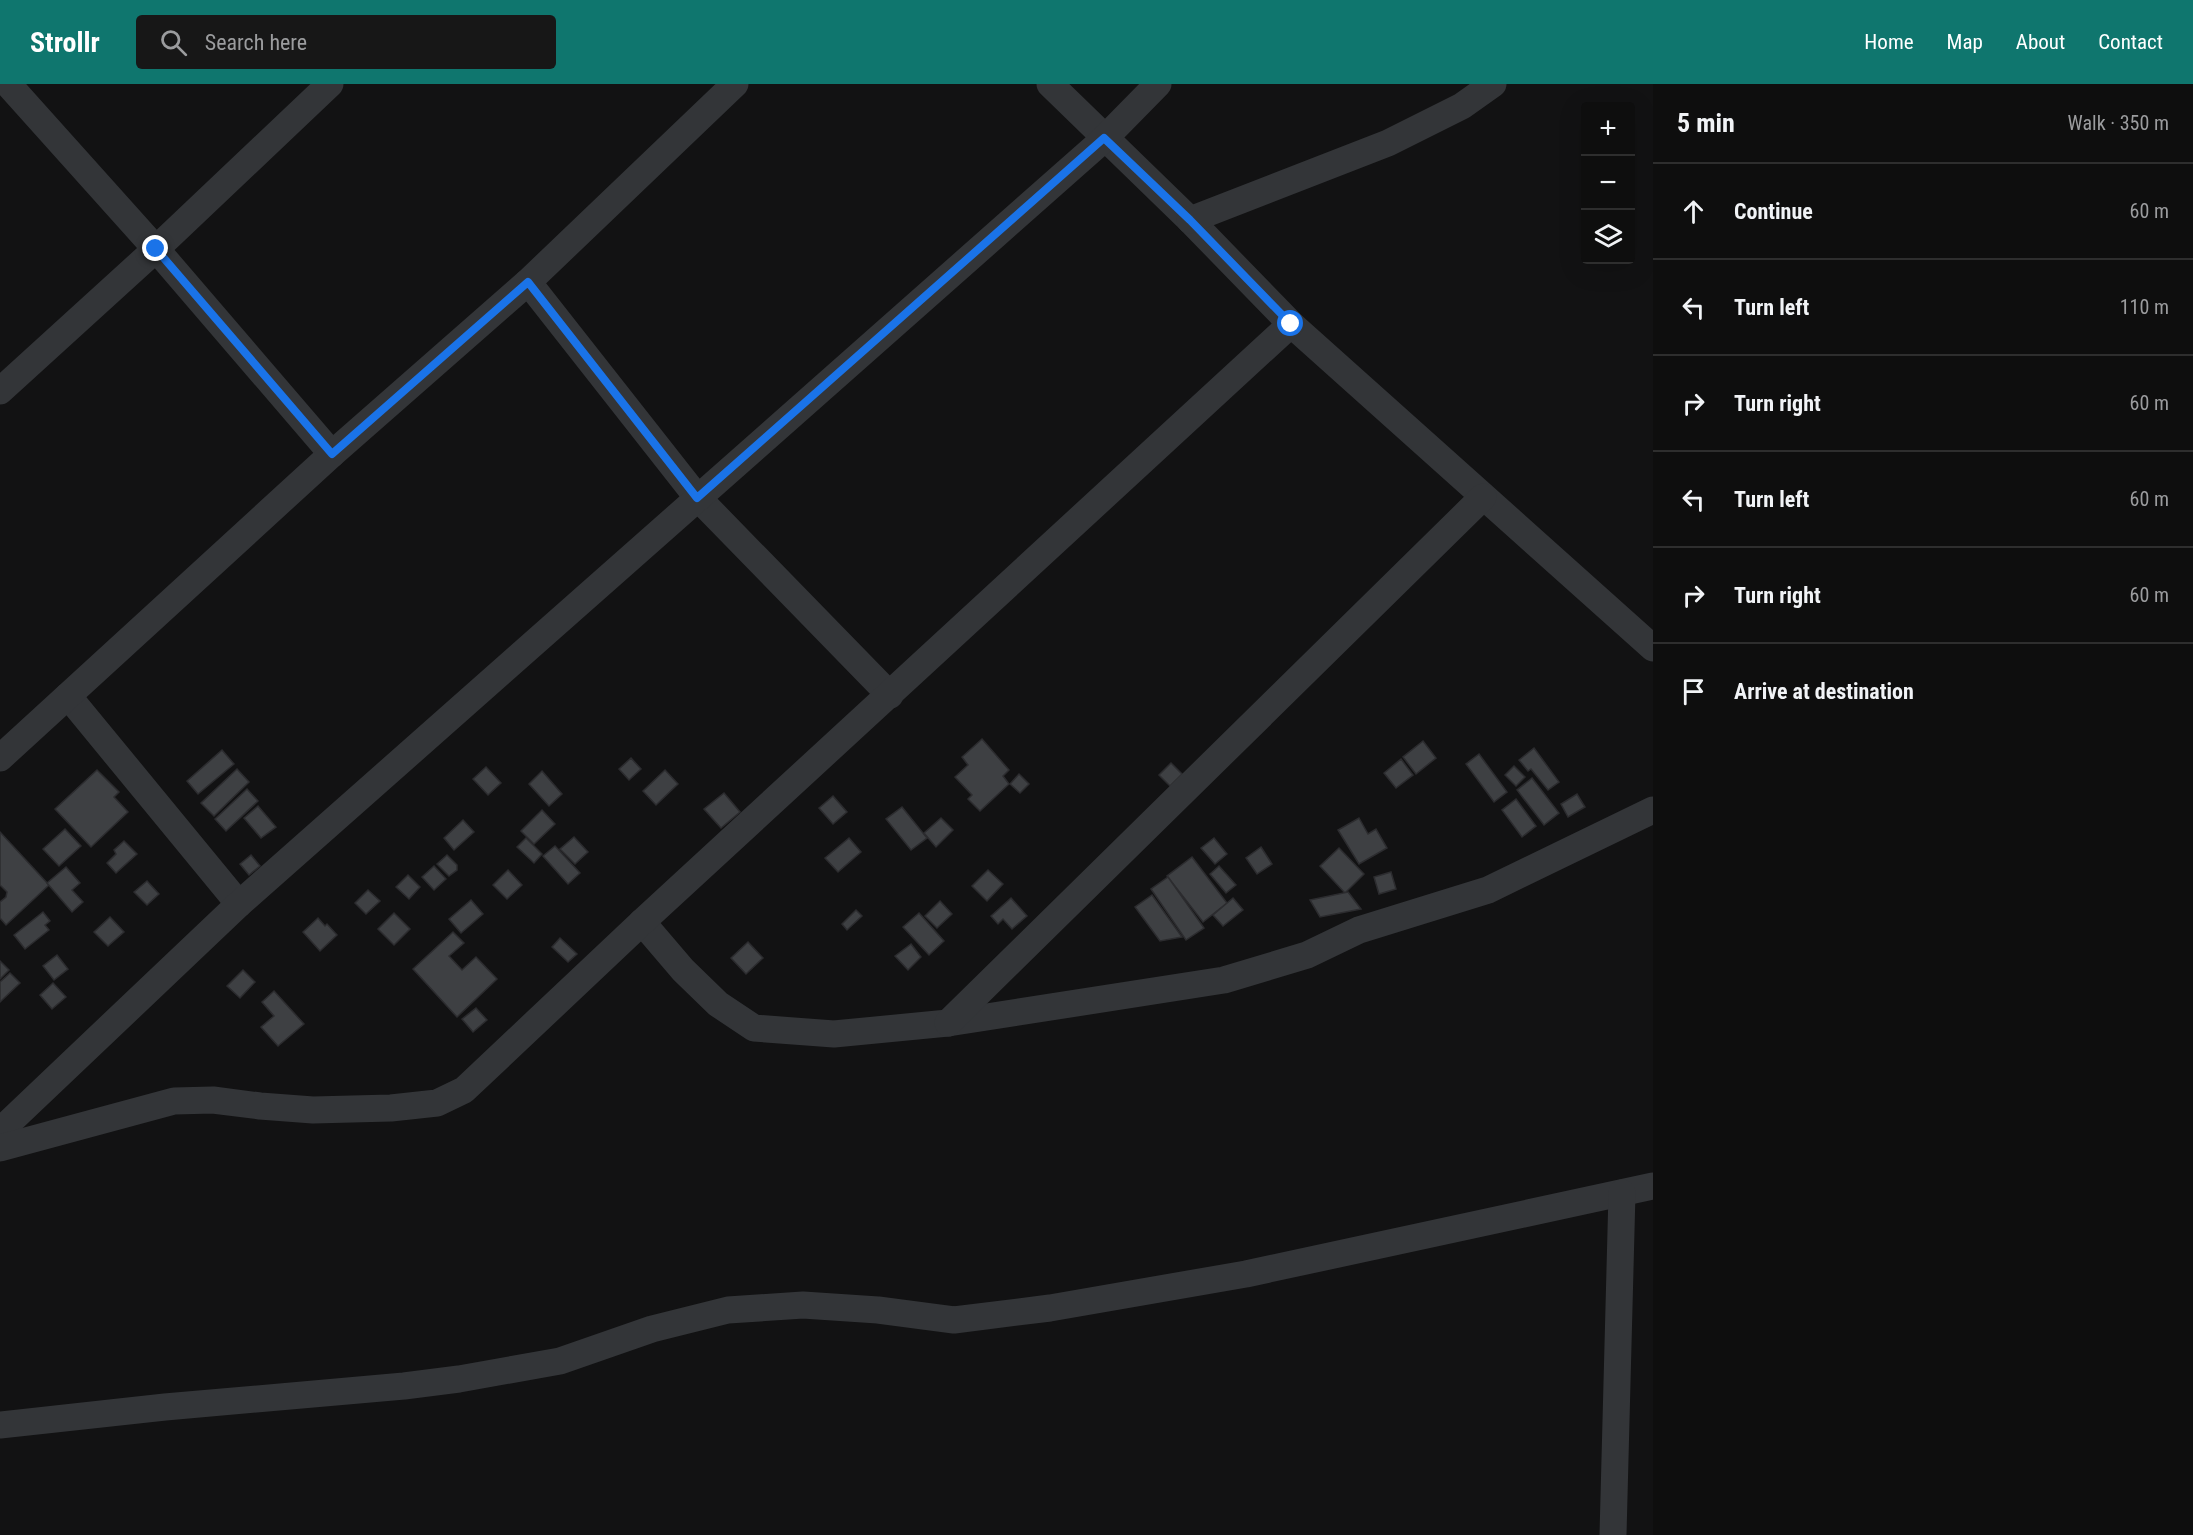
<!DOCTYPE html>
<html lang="en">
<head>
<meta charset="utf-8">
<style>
  body { margin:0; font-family:"Roboto Condensed",sans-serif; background:#171717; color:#f1f3f6 }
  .controls { position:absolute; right:18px; top:18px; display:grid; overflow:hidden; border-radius:6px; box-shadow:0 6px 24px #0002 }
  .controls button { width:54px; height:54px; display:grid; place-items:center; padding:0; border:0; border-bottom:2px solid #2e2e2e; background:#0e0e0e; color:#f1f3f6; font:30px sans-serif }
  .stop { position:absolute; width:18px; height:18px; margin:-14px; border:4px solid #1a73e8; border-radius:50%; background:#fff }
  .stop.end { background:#1a73e8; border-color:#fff; box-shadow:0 2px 6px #0008 }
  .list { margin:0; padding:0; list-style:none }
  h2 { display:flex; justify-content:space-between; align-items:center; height:78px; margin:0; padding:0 24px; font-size:26px }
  h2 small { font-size:20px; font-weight:400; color:#9b9c9e }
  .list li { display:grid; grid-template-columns:39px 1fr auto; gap:18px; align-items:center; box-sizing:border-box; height:96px; padding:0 24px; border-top:2px solid #2e2e2e }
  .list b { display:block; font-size:22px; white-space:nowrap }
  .list em { font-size:20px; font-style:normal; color:#9b9c9e }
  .icon { flex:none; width:33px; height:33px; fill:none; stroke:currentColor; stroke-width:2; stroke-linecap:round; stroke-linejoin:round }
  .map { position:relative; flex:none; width:1653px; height:1451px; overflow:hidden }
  header { display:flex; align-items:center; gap:36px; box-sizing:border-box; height:84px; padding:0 30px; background:#0f766e; color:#fff }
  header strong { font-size:28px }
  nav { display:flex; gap:33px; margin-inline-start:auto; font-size:21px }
  .search { width:420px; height:54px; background:#171717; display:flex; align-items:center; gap:15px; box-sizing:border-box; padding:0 21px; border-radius:6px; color:#9b9c9e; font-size:22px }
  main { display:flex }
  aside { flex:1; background:#0e0e0e }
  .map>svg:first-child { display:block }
</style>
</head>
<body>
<header>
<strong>Strollr</strong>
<div class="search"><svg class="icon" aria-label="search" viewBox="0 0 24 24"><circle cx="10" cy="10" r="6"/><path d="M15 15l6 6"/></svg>Search here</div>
<nav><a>Home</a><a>Map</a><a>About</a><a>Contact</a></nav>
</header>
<main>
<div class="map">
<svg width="1653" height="1451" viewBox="0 0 1653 1451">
  <rect width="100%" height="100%" fill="#121213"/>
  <g fill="#3e4043" stroke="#2c2c2f" stroke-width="1.5">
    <path d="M982,655L1009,686L1003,692L1009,700L980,727L968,715L972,711L955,693L968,681L962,673Z"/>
    <path d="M1423,657L1436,674L1416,690L1403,673Z"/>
    <path d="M1534,664L1559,698L1548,706L1531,685L1528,687L1519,676Z"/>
    <path d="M222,666L234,680L198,710L187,697Z"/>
    <path d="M1479,670L1507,708L1494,718L1466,680Z"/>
    <path d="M631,674L641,685L629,696L619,685Z"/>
    <path d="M1401,675L1413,691L1396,704L1384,689Z"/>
    <path d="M1171,679L1182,690L1170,702L1159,691Z"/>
    <path d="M1514,682L1525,693L1516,702L1505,691Z"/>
    <path d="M486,683L501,699L488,711L473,695Z"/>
    <path d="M237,685L249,698L214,732L201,719Z"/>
    <path d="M97,686L119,708L114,713L128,728L91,763L55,725Z"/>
    <path d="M665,686L678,700L656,721L643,707Z"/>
    <path d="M542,687L562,710L549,722L529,700Z"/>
    <path d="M1019,690L1029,700L1020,709L1010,700Z"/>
    <path d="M1532,694L1559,729L1544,741L1517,706Z"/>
    <path d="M247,705L258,717L226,747L215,735Z"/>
    <path d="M724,709L740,728L721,744L704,725Z"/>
    <path d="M1577,710L1585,723L1568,733L1561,720Z"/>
    <path d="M833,712L847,728L833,740L819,724Z"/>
    <path d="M1516,715L1536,742L1522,753L1502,726Z"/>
    <path d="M258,722L276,743L261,754L244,734Z"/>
    <path d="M902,723L927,754L911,766L886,735Z"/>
    <path d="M542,726L555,740L534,760L521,747Z"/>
    <path d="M941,734L953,746L936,763L924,749Z"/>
    <path d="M1359,734L1368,750L1376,745L1387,764L1359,780L1338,746Z"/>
    <path d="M463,736L474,748L454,766L444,754Z"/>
    <path d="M65,745L81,762L59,782L43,765Z"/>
    <path d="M0,748L49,801L6,841L0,834V818L6,813L7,808L0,801Z"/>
    <path d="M574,753L588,768L575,780L560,765Z"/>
    <path d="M526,754L542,770L534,779L517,763Z"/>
    <path d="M849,754L861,768L838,788L825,774Z"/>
    <path d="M1214,754L1227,770L1215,780L1201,764Z"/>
    <path d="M124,757L137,770L116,789L107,779L116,770L114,766Z"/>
    <path d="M555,762L580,789L568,800L543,772Z"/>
    <path d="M1261,763L1272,780L1257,790L1246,774Z"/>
    <path d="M1339,764L1364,790L1345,809L1320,782Z"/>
    <path d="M251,771L260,782L249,791L240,780Z"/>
    <path d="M447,771L457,781V786L449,792L437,780Z"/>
    <path d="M1192,773L1227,819L1203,838L1167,792Z"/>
    <path d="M434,782L446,795L434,806L422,793Z"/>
    <path d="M1219,782L1236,801L1226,809L1210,790Z"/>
    <path d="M66,783L80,799L72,806L83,818L72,828L47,799Z"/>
    <path d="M508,786L522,801L507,815L493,801Z"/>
    <path d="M988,786L1003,800L987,817L972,802Z"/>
    <path d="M1391,788L1396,805L1379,810L1374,793Z"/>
    <path d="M408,791L420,803L409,815L396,803Z"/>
    <path d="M1168,793L1204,844L1186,856L1151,805Z"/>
    <path d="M147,797L159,810L147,821L134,808Z"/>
    <path d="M368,806L380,817L366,830L355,819Z"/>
    <path d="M1348,808L1361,825L1320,833L1310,816Z"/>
    <path d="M1152,811L1182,853L1160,857L1135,823Z"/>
    <path d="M1011,814L1027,832L1012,845L1003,835L998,840L991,832Z"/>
    <path d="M1233,814L1243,826L1223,842L1213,831Z"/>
    <path d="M471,816L483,830L461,849L449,835Z"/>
    <path d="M940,817L952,830L937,844L925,832Z"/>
    <path d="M856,826L862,832L847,846L842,840Z"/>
    <path d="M43,828L50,837L45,841L49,846L25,865L14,851Z"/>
    <path d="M394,829L410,845L394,861L378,845Z"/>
    <path d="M919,829L944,857L929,871L903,843Z"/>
    <path d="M110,833L124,848L108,862L94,848Z"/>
    <path d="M318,834L325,842L327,840L337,851L320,867L303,848Z"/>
    <path d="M453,848L464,859L449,872L462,886L476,873L497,895L457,933L413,885Z"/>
    <path d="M560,854L577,870L568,878L552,863Z"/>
    <path d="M748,858L763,874L746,890L731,874Z"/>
    <path d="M911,860L921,873L908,886L895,872Z"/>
    <path d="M57,871L68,885L54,896L43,882Z"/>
    <path d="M0,877L9,886L0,895Z"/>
    <path d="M243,886L255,898L240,914L227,902Z"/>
    <path d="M10,889L20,899L0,918V898Z"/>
    <path d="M53,899L66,913L52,925L40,911Z"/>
    <path d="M274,907L304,940L278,962L261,943L274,932L262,918Z"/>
    <path d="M476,924L487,936L473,948L462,935Z"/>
  </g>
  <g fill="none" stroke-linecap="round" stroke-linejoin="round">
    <g stroke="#333538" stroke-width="27">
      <path d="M8,0L156,165L332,370"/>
      <path d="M1050,0L1190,136L1291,240L1653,564"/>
      <path d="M1190,136L1388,59L1462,22L1493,0"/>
      <path d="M528,198L697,413L890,611"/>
      <path d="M0,307L156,165L330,0"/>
      <path d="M68,612L239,820"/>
      <path d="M0,674L332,370L528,198L735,0"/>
      <path d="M642,838L683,886L718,920L754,944L834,950L948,939L1224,896L1307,871L1359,846L1488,806L1653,726"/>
      <path d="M948,939L1483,413"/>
      <path d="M0,1047L239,820L1104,55L1158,0"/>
      <path d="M0,1064L174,1017L213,1016L260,1022L313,1026L391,1024L437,1019L464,1006L642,838L1291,240"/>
      <path d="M0,1341L165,1323L404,1302L459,1295L560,1277L652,1245L728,1226L803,1221L878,1226L954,1236L1050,1224L1246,1190L1653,1102"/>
      <path d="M1613,1451L1622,1109"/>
    </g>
  </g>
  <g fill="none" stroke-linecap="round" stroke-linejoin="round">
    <path stroke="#1a73e8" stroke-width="8" d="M156,165L332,370L528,198L697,414L1104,54L1190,136L1291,240"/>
  </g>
</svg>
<div class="controls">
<button>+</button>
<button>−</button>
<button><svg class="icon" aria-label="layers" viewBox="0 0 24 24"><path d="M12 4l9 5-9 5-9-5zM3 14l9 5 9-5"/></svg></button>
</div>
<div class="stop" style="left:1291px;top:240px"></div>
<div class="stop end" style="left:156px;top:165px"></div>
</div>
<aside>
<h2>5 min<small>Walk · 350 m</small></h2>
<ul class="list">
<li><svg class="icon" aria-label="ahead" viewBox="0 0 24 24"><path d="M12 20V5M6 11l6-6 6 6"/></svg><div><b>Continue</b></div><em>60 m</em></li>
<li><svg class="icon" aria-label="left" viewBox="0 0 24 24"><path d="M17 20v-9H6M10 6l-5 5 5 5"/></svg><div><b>Turn left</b></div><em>110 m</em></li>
<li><svg class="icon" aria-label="right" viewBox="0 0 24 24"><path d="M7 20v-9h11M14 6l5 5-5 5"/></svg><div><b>Turn right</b></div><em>60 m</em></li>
<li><svg class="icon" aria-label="left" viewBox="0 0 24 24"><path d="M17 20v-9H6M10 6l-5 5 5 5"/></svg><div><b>Turn left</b></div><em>60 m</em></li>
<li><svg class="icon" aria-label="right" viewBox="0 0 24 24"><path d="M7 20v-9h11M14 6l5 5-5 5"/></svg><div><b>Turn right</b></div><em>60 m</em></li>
<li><svg class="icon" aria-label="arrive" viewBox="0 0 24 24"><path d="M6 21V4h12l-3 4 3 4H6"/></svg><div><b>Arrive at destination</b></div></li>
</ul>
</aside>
</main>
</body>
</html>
